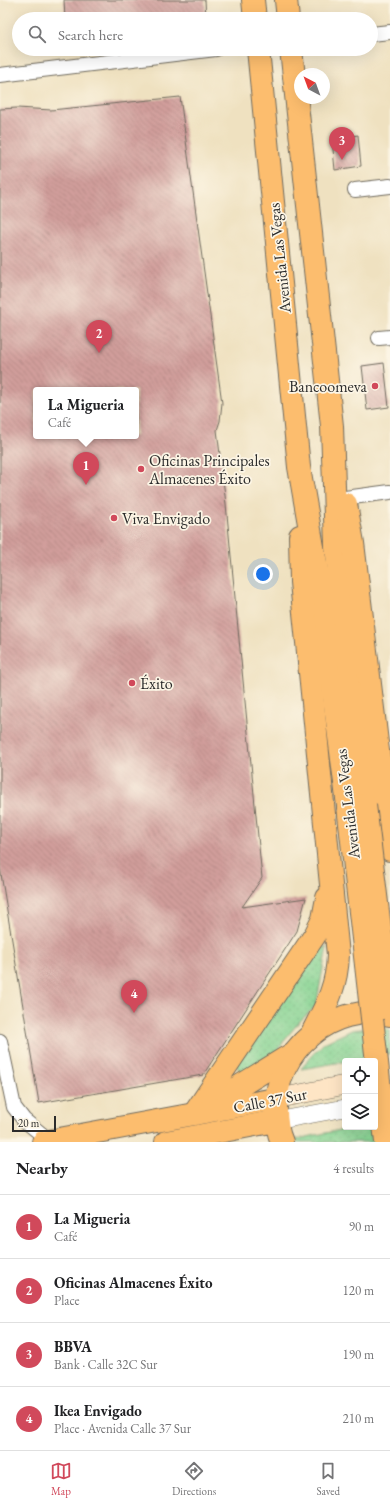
<!DOCTYPE html>
<html lang="en">
<head>
<meta charset="utf-8">
<style>
  body { margin:0; font-family:"EB Garamond",serif; background:#f6f6f6; color:#202124 }
  .controls { position:absolute; right:12px; bottom:12px; display:grid; overflow:hidden; border-radius:4px; box-shadow:0 4px 16px #0002 }
  .controls button { width:36px; height:36px; display:grid; place-items:center; padding:0; border:0; border-bottom:1px solid #e0e0e0; background:#fff; color:#202124; font:20px sans-serif }
  .compass { position:absolute; left:294px; top:68px; width:36px; height:36px; border-radius:50%; background:#fff; box-shadow:0 4px 16px #0002; rotate:319deg }
  .scale { position:absolute; left:12px; bottom:10px; width:44px; box-sizing:border-box; padding-left:4px; border:2px solid #2b2b2b; border-top:0; font-size:11px; line-height:14px; white-space:nowrap; color:#2b2b2b; -webkit-text-stroke:3px #fcf5e5; paint-order:stroke }
  .you { position:absolute; left:263px; top:574px; width:14px; height:14px; margin:-10px; border:3px solid #fff; border-radius:50%; background:#1a73e8; box-shadow:0 0 0 6px #1a73e833 }
  .badge { display:grid; place-items:center; width:26px; height:26px; border-radius:50%; background:#d1495b; color:#fff; font-size:13px; font-weight:700 }
  .pin { position:absolute; translate:-50% -33px; filter:drop-shadow(0 1px 2px #0008) }
  .pin::after { content:''; position:absolute; top:21px; width:14px; height:12px; background:inherit; clip-path:polygon(0 0,100% 0,50% 100%) }
  .popup { position:absolute; left:33px; top:387px; width:106px; height:52px; box-sizing:border-box; display:grid; place-content:center; border-radius:4px; background:#fff; filter:drop-shadow(0 1px 3px #0005); font-size:13px; white-space:nowrap; color:#757577 }
  .popup b { font-size:15px; color:#202124 }
  .popup::after { content:''; position:absolute; left:50%; top:100%; margin-left:-8px; border:8px solid transparent; border-top-color:#fff }
  .list { margin:0; padding:0; list-style:none }
  h2 { display:flex; justify-content:space-between; align-items:center; height:52px; margin:0; padding:0 16px; font-size:17px }
  h2 small { font-size:13px; font-weight:400; color:#757577 }
  .list li { display:grid; grid-template-columns:26px 1fr auto; gap:12px; align-items:center; box-sizing:border-box; height:64px; padding:0 16px; border-top:1px solid #e0e0e0 }
  .list b { display:block; font-size:15px; white-space:nowrap }
  .list p { margin:0; font-size:13px; white-space:nowrap; color:#757577 }
  .list em { font-size:13px; font-style:normal; color:#757577 }
  .icon { flex:none; width:22px; height:22px; fill:none; stroke:currentColor; stroke-width:2; stroke-linecap:round; stroke-linejoin:round }
  .map { position:relative; flex:none; width:390px; height:1142px; overflow:hidden }
  .search { position:absolute; background:#fff; box-shadow:0 4px 16px #0002; left:12px; right:12px; top:12px; height:44px; display:flex; align-items:center; gap:10px; box-sizing:border-box; padding:0 14px; border-radius:22px; color:#757577; font-size:15px }
  .sheet { height:308px; background:#fff }
  nav { display:flex; justify-content:space-around; align-items:center; box-sizing:border-box; height:56px; border-top:1px solid #e0e0e0; background:#fff; font-size:11px; color:#757577 }
  nav a { display:grid; justify-items:center; gap:2px }
  nav .on { color:#d1495b }
  .map>svg:first-child { display:block }
</style>
</head>
<body>
<div class="map">
<svg width="390" height="1142" viewBox="0 0 390 1142">
  <defs>
    <pattern id="grass-dots" width="8" height="8" patternUnits="userSpaceOnUse"><rect width="8" height="8" fill="#85d392"/><path d="M2 2h.1M6 6h.1" fill="none" stroke="#73b57e" stroke-width="1.8" stroke-linecap="round"/></pattern>
    <pattern id="building-back-hatch" width="6" height="6" patternUnits="userSpaceOnUse"><rect width="6" height="6" fill="#d19e9b"/><path d="M-1 5l2 2M0 0l6 6M5-1l2 2" fill="none" stroke="#aa817f"/></pattern>
  </defs>
  <rect width="100%" height="100%" fill="#fcf5e5"/>
  <filter id="ink" filterUnits="userSpaceOnUse"><feTurbulence type="fractalNoise" baseFrequency=".025" numOctaves="2"/><feDisplacementMap in="SourceGraphic" scale="8" xChannelSelector="R" yChannelSelector="G"/><feConvolveMatrix kernelMatrix="1 2 1 2 8 2 1 2 1" color-interpolation-filters="sRGB"/></filter>
  <filter id="wash" filterUnits="userSpaceOnUse"><feTurbulence type="fractalNoise" baseFrequency=".012" numOctaves="4" result="noise"/><feDisplacementMap in="SourceGraphic" scale="16" xChannelSelector="R" yChannelSelector="G"/><feGaussianBlur stdDeviation="0.9" result="paint"/><feColorMatrix in="noise" values="0 0 0 0 0 0 0 0 0 0 0 0 0 0 0 0 0 1.4 0 .05"/><feComposite in="paint" operator="in"/></filter>
  <g filter="url(#wash)">
    <rect width="100%" height="100%" fill="#efe1c0"/>
    <g fill="url(#grass-dots)" stroke="#587f5e">
      <path d="M316,947H327L316,1006L299,1022L285,1039L275,1057L244,1077L236,1065Z"/>
      <path d="M380,1027L390,1030V1054L301,1069L312,1055L324,1043L352,1030Z"/>
      <path d="M354,1127H375L390,1142H294L293,1140Z"/>
    </g>
    <g id="blocks">
      <g fill="url(#building-back-hatch)" fill-rule="evenodd">
        <path d="M64,0H205L206,19H65Z"/>
        <path d="M180,97L222,403L220,421L217,430L226,504L262,878L242,907L306,898L297,931L203,1075L39,1103L0,868V109L17,108L51,110ZM36,390H136V436H36Z"/>
        <path d="M358,135L361,166L335,170L332,139Z"/>
        <path d="M384,363L389,407L367,410L362,366Z"/>
      </g>
    </g>
  </g>
  <g filter="url(#ink)">
    <use href="#blocks" fill-opacity="0" stroke="#706b5f" stroke-width="1"/>
    <g fill="none" stroke-linecap="round" stroke-linejoin="round">
      <g stroke="#706b5f" stroke-width="16">
        <g id="minor">
          <path d="M371,34L390,32"/>
          <path d="M0,75L216,49"/>
          <path d="M355,190L390,186"/>
          <path d="M379,338L390,337"/>
          <path d="M345,498L390,492"/>
          <path d="M0,1041L14,1107L24,1120L50,1141"/>
        </g>
      </g>
      <g stroke="#706b5f" stroke-width="18">
        <path id="tertiary" d="M276,1121L345,1108"/>
      </g>
      <g stroke="#706b5f" stroke-width="20">
        <path id="secondary" d="M275,1099L345,1085"/>
      </g>
      <g stroke="#706b5f" stroke-width="24">
        <g id="primary">
          <path d="M253,0L255,19"/>
          <path d="M286,0L288,19"/>
          <path d="M258,49L299,467L319,581L348,806"/>
          <path d="M291,49L332,426L336,546L365,805"/>
          <path d="M346,504L353,543L390,850"/>
          <path d="M300,536L301,582L338,955C337,987 326,1006 312,1033"/>
          <path d="M204,1108L292,1054"/>
          <path d="M194,1114L315,935L323,919L327,898"/>
          <path d="M43,1142L275,1099"/>
          <path d="M166,1142L276,1121"/>
          <path d="M282,1142C277,1131 276,1120 276,1109C275,1050 332,1002 390,1015"/>
        </g>
      </g>
      <use href="#minor" stroke="#fff" stroke-width="14"/>
      <use href="#tertiary" stroke="#fff" stroke-width="17"/>
      <use href="#secondary" stroke="#fee5c5" stroke-width="19"/>
      <use href="#primary" stroke="#fcbd6e" stroke-width="22"/>
      <g stroke="#706b5f" stroke-width="24" stroke-linecap="butt">
        <g id="primary-bridge">
          <path d="M365,805L390,1010"/>
          <path d="M348,806L386,1142"/>
        </g>
      </g>
      <use href="#primary-bridge" stroke="#fcbd6e" stroke-width="22"/>
    </g>
  </g>
  <g fill="#d1495b" stroke="#fcf5e5" stroke-width="1.5">
    <circle cx="375" cy="386" r="4"/>
    <circle cx="141" cy="469" r="4"/>
    <circle cx="114" cy="518" r="4"/>
    <circle cx="132" cy="683" r="4"/>
  </g>
  <g text-anchor="middle" stroke-width="3.5" stroke-linejoin="round" paint-order="stroke">
    <g font-size="16" fill="#2b2b2b" stroke="#fcf5e5">
      <text transform="translate(279 258) rotate(-96)" y="6">Avenida Las Vegas</text>
      <text transform="translate(347 804) rotate(-97)" y="6">Avenida Las Vegas</text>
      <text transform="translate(270 1100) rotate(-11)" y="6">Calle 37 Sur</text>
    </g>
    <g font-size="16" fill="#2b2b2b" stroke="#fcf5e5" text-anchor="start">
      <text x="367" y="392" text-anchor="end">Bancoomeva</text>
      <text x="149" y="466">Oficinas Principales<tspan x="149" dy="18">Almacenes Éxito</tspan></text>
      <text x="122" y="524">Viva Envigado</text>
      <text x="140" y="689">Éxito</text>
    </g>
  </g>
</svg>
<div class="controls">
<button><svg class="icon" aria-label="locate" viewBox="0 0 24 24"><circle cx="12" cy="12" r="6"/><path d="M12 2v4M12 18v4M2 12h4M18 12h4"/></svg></button>
<button><svg class="icon" aria-label="layers" viewBox="0 0 24 24"><path d="M12 4l9 5-9 5-9-5zM3 14l9 5 9-5"/></svg></button>
</div>
<svg class="compass" viewBox="-18 -18 36 36"><path d="M0-13l5 13h-10z" fill="#e53935"/><path d="M0 13l5-13h-10z" fill="#757577"/></svg>
<div class="scale">20 m</div>
<div class="you"></div>
<div class="pin badge" style="left:86px;top:485px">1</div>
<div class="popup"><b>La Migueria</b>Café</div>
<div class="pin badge" style="left:99px;top:353px">2</div>
<div class="pin badge" style="left:342px;top:160px">3</div>
<div class="pin badge" style="left:134px;top:1013px">4</div>
<div class="search"><svg class="icon" aria-label="search" viewBox="0 0 24 24"><circle cx="10" cy="10" r="6"/><path d="M15 15l6 6"/></svg>Search here</div>
</div>
<section class="sheet">
<h2>Nearby<small>4 results</small></h2>
<ul class="list">
<li><span class="badge">1</span><div><b>La Migueria</b><p>Café</p></div><em>90 m</em></li>
<li><span class="badge">2</span><div><b>Oficinas Almacenes Éxito</b><p>Place</p></div><em>120 m</em></li>
<li><span class="badge">3</span><div><b>BBVA</b><p>Bank · Calle 32C Sur</p></div><em>190 m</em></li>
<li><span class="badge">4</span><div><b>Ikea Envigado</b><p>Place · Avenida Calle 37 Sur</p></div><em>210 m</em></li>
</ul>
</section>
<nav>
<a class="on"><svg class="icon" aria-label="map" viewBox="0 0 24 24"><path d="M3 6l6-2 6 2 6-2v14l-6 2-6-2-6 2zM9 4v14M15 6v14"/></svg>Map</a>
<a><svg class="icon" aria-label="directions" viewBox="0 0 24 24"><path d="M12 3l9 9-9 9-9-9zM9 14v-3h6M13 9l2 2-2 2"/></svg>Directions</a>
<a><svg class="icon" aria-label="saved" viewBox="0 0 24 24"><path d="M7 4h10v16l-5-4-5 4z"/></svg>Saved</a>
</nav>
</body>
</html>
